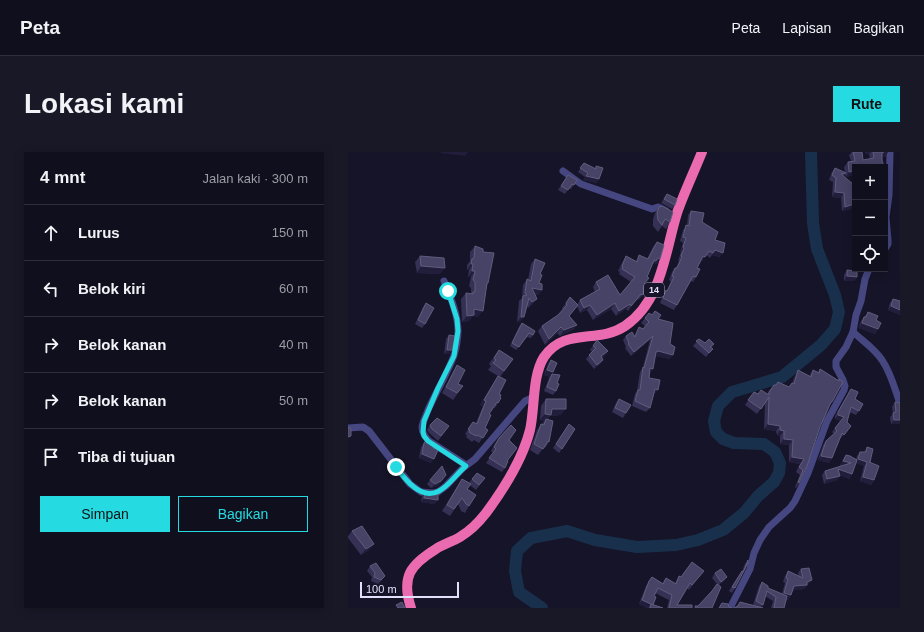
<!DOCTYPE html>
<html lang="id">
<head>
<meta charset="utf-8">
<style>
  body { margin:0; font-family:Helvetica,sans-serif; background:#191827; color:#f1f3f6 }
  .controls { position:absolute; right:12px; top:12px; display:grid; overflow:hidden; border-radius:0px; box-shadow:0 2px 10px #0003 }
  .controls button { width:36px; height:36px; display:grid; place-items:center; padding:0; border:0; border-bottom:1px solid #302f3c; background:#100f1e; color:#f1f3f6; font:20px sans-serif }
  .scale { position:absolute; left:12px; bottom:10px; width:99px; box-sizing:border-box; padding-left:4px; border:2px solid #e1e0fb; border-top:0; font-size:11px; line-height:14px; white-space:nowrap; color:#e1e0fb; -webkit-text-stroke:3px #161428; paint-order:stroke }
  .stop { position:absolute; width:12px; height:12px; margin:-9px; border:3px solid #25dbe1; border-radius:50%; background:#fff }
  .stop.end { background:#25dbe1; border-color:#fff; box-shadow:0 1px 4px #0008 }
  .list { margin:0; padding:0; list-style:none }
  h2 { display:flex; justify-content:space-between; align-items:center; height:52px; margin:0; padding:0 16px; font-size:17px }
  h2 small { font-size:13px; font-weight:400; color:#9c9ca4 }
  .list li { display:grid; grid-template-columns:26px 1fr auto; gap:12px; align-items:center; box-sizing:border-box; height:56px; padding:0 16px; border-top:1px solid #302f3c }
  .list b { display:block; font-size:15px; white-space:nowrap }
  .list em { font-size:13px; font-style:normal; color:#9c9ca4 }
  .actions { display:flex; gap:8px; padding:12px 16px }
  .actions a { flex:1; padding:9px 0; border:1px solid #25dbe1; border-radius:0px; text-align:center; font-size:14px; color:#25dbe1 }
  .actions .main { background:#25dbe1; color:#111 }
  .icon { flex:none; width:22px; height:22px; fill:none; stroke:currentColor; stroke-width:2; stroke-linecap:round; stroke-linejoin:round }
  .map { position:relative; flex:none; width:552px; height:456px; overflow:hidden; border-radius:0px }
  header { display:flex; align-items:center; gap:24px; box-sizing:border-box; height:56px; padding:0 20px; background:#100f1e; border-bottom:1px solid #302f3c }
  header strong { font-size:19px }
  nav { display:flex; gap:22px; margin-inline-start:auto; font-size:14px }
  .intro { display:flex; align-items:center; justify-content:space-between; box-sizing:border-box; height:96px; padding:0 24px }
  h1 { margin:0; font-size:28px }
  .button { padding:10px 18px; border-radius:0px; background:#25dbe1; color:#111; font-size:14px; font-weight:700 }
  main { display:flex; gap:24px; padding:0 24px }
  aside { flex:1; background:#100f1e; border-radius:0px; box-shadow:0 2px 10px #0003 }
  .map>svg:first-child { display:block }
</style>
</head>
<body>
<header>
<strong>Peta</strong>
<nav><a>Peta</a><a>Lapisan</a><a>Bagikan</a></nav>
</header>
<div class="intro"><h1>Lokasi kami</h1><a class="button">Rute</a></div>
<main>
<aside>
<h2>4 mnt<small>Jalan kaki · 300 m</small></h2>
<ul class="list">
<li><svg class="icon" aria-label="ahead" viewBox="0 0 24 24"><path d="M12 20V5M6 11l6-6 6 6"/></svg><div><b>Lurus</b></div><em>150 m</em></li>
<li><svg class="icon" aria-label="left" viewBox="0 0 24 24"><path d="M17 20v-9H6M10 6l-5 5 5 5"/></svg><div><b>Belok kiri</b></div><em>60 m</em></li>
<li><svg class="icon" aria-label="right" viewBox="0 0 24 24"><path d="M7 20v-9h11M14 6l5 5-5 5"/></svg><div><b>Belok kanan</b></div><em>40 m</em></li>
<li><svg class="icon" aria-label="right" viewBox="0 0 24 24"><path d="M7 20v-9h11M14 6l5 5-5 5"/></svg><div><b>Belok kanan</b></div><em>50 m</em></li>
<li><svg class="icon" aria-label="arrive" viewBox="0 0 24 24"><path d="M6 21V4h12l-3 4 3 4H6"/></svg><div><b>Tiba di tujuan</b></div></li>
</ul>
<div class="actions"><a class="main">Simpan</a><a>Bagikan</a></div>
</aside>
<div class="map">
<svg width="552" height="456" viewBox="0 0 552 456">
  <rect width="100%" height="100%" fill="#161428"/>
  <g fill="none" stroke-linecap="round" stroke-linejoin="round">
    <path stroke="#19304d" stroke-width="12" d="M194,456L171,440L167,419L169,399L183,386L219,379L247,388L289,395L328,393L350,388L375,378L396,361L410,344L426,330L431,321L432,311L427,300L416,292L386,291L375,287L368,280L366,269L370,254L384,240L434,225L473,193L487,177L491,160L487,143L469,97L465,71L463,0"/>
    <g stroke="#464781" stroke-width="7">
      <path d="M215,19L233,32L304,57L310,55L318,59"/>
      <path d="M537,97L540,92V88L538,65L541,43L542,0"/>
      <path d="M96,129C102,144 110,162 110,179C110,186 108,199 105,206C98,224 88,240 80,258C78,264 75,269 74,275C74,281 77,285 81,289L118,313"/>
      <path d="M505,180C515,189 527,197 534,208C543,221 547,237 552,252"/>
      <path d="M0,276L15,275L21,279L62,332L73,340L85,341L90,340L98,334L115,316L127,307L177,249L186,245"/>
      <path d="M382,456L402,417L406,401L412,388L421,375L442,356L447,349L460,321L479,269L496,238L497,234L495,228L488,215V209L498,195L505,180L508,163L513,149L517,127L521,117"/>
    </g>
    <path stroke="#eb6bb1" stroke-width="10" d="M63,456C53,425 62,413 88,397C95,392 104,390 112,385C122,379 131,370 138,361C155,338 175,306 182,278C187,256 184,224 196,205C216,175 250,192 277,174C314,149 317,100 329,61C336,41 346,20 354,0"/>
  </g>
  <g fill="#353054">
    <path d="M504,0H514L515,8L522,7L521,2L517,1V0H540L537,5H534L507,15V23L498,25L497,22L496,24L507,41L504,45L506,52L503,57L494,59L493,46L484,45L485,30L481,28L484,20L487,16L497,21L496,15L500,10L503,9L501,3Z"/>
    <path d="M236,11L247,17L248,14L249,31L235,28L237,25L230,20Z"/>
    <path d="M220,23L229,28L223,37L221,36L217,42L210,38Z"/>
    <path d="M319,42L327,53L324,57L313,51Z"/>
    <path d="M311,55L322,70L318,77L314,74L310,80L305,74V67L307,61Z"/>
    <path d="M343,59L354,70L367,88L372,105L364,103L362,106L358,103L354,109H353L349,116L348,125L345,130L343,129L326,158L312,151L315,143L318,138L319,139L323,130L321,128L324,120L327,116H328L331,109H330L333,100H332L335,91L332,89L335,78L339,73L340,63Z"/>
    <path d="M309,90V112L306,111L304,114L296,132L300,138L296,143L290,148H289L280,159L278,157L268,164L263,157L245,168L239,158L232,161L229,154L221,164L229,173L225,178L212,184L209,181L197,193L190,179L194,174L210,163L215,158L214,156L218,151L229,153L232,148L247,140L245,135L248,130L272,143L283,130L271,122L272,120L270,119L275,109L278,104L288,109L291,103L299,107L305,95Z"/>
    <path d="M127,94L135,100L140,131L139,134L130,165L125,164L121,169L114,170L113,147L118,141L123,142V136L121,134L123,125H120L121,118H119V113L122,109V100Z"/>
    <path d="M72,104L92,122L69,121L67,110Z"/>
    <path d="M187,107L192,122L191,131L194,138L190,143H187L185,152L180,156L179,154L172,170H169L171,149L174,146L175,133L179,127L180,128L183,112Z"/>
    <path d="M499,118L509,125L506,129H496V123Z"/>
    <path d="M545,147L552,149V163L540,158L542,151Z"/>
    <path d="M78,151L77,172L74,176L67,172L75,155Z"/>
    <path d="M520,160L528,168L530,177L527,182L511,176L513,169Z"/>
    <path d="M301,161L310,167L322,192V207L308,204L302,221L301,226L307,242H306L302,256L298,260L284,254L287,242L289,239L292,220L295,215L302,188L283,204L277,196L278,195L275,188L278,184H286L291,175L295,177L297,174L293,171Z"/>
    <path d="M174,171L185,183L183,186L179,185L168,198L162,194L171,175Z"/>
    <path d="M101,183L104,198L101,202H96L98,187Z"/>
    <path d="M351,187L357,191L366,192L363,196L365,197L358,205L345,194Z"/>
    <path d="M245,194L260,199L257,203L254,206L252,212L246,217L238,207L244,200L242,198Z"/>
    <path d="M151,198L165,207L152,225V245L150,251L147,256L146,255L141,262L137,276L140,278L131,291L126,288L124,290L118,285L119,283L117,282L125,270L128,271L135,254L132,253L150,224L140,218L143,214L141,212Z"/>
    <path d="M203,208L205,220L202,225L196,223L200,212Z"/>
    <path d="M109,213L110,232L115,234L105,248L94,241L105,220Z"/>
    <path d="M472,217L490,228L491,227L484,250L481,255L472,275L451,331L448,336L447,335L452,323L448,320L452,312L441,310V293L432,292V284L429,283L428,279L416,277L417,251L409,262L397,253L406,240L410,242H419L426,233L441,235L444,231L447,224L450,218L461,224L465,218L470,220Z"/>
    <path d="M204,222L208,239L205,243L196,239L201,226Z"/>
    <path d="M503,237L507,247L515,252L508,263L501,260L499,270L500,278L492,287L484,306L481,311L470,308L475,293L478,289L486,282L484,280L493,269L487,267V264Z"/>
    <path d="M198,247L213,263L202,264L200,267L201,290L197,296L196,295L190,303L182,298L189,278L196,269L192,268L193,254Z"/>
    <path d="M271,247L278,261L275,266L264,260L268,251Z"/>
    <path d="M547,250L552,251V272H543L542,265L545,262L544,255Z"/>
    <path d="M221,272L227,277L211,301L205,296Z"/>
    <path d="M82,273L101,274L90,289L81,281L79,278Z"/>
    <path d="M79,287L85,296L83,311L71,306L73,295Z"/>
    <path d="M161,288L169,296L159,309L157,316L154,320L138,311L145,301L143,299L148,290Z"/>
    <path d="M519,295L522,310L526,328L523,333L512,329L516,314L508,311L504,322L501,327L492,323L489,328L476,332L474,323L477,319L493,314L492,313L498,303L508,307L509,304L512,300H516Z"/>
    <path d="M98,323L90,334L83,336L79,332L82,328Z"/>
    <path d="M137,326L128,338L122,333L119,337L121,354L117,361L113,359L110,352L102,364L94,359L110,333L114,327L121,331L124,327Z"/>
    <path d="M77,341L90,348L86,352L73,350L74,345Z"/>
    <path d="M4,379L21,398L13,403L0,386V384Z"/>
    <path d="M400,408L387,436L384,441L381,439L391,423L394,419L397,412Z"/>
    <path d="M22,414L34,428L30,432L23,429L24,425L19,419Z"/>
    <path d="M453,417L464,428L456,437L444,438L443,443L440,448L439,447L436,456H423L425,449L417,444L415,453L413,455H388L392,450L405,453L411,434L414,430L420,436L434,442L437,431L435,430L437,424L440,419L451,424L450,421Z"/>
    <path d="M367,421L376,429L371,433L364,456H346L347,454H350L364,440L369,432L364,426Z"/>
    <path d="M352,423L341,438L339,436L329,453L344,456H319L321,448L307,441L306,444L305,453L315,456H299L291,452L298,434L304,425L315,431L318,426L327,431L331,424L333,425Z"/>
  </g>
  <g fill="#211d3b">
    <path d="M93,0H120L117,4L93,1Z"/>
    <path d="M518,0H523L521,2L517,1Z"/>
    <path d="M534,0H540L537,5H531Z"/>
    <path d="M507,19V23L498,25L501,20Z"/>
    <path d="M238,24L251,27L249,31L235,28Z"/>
    <path d="M487,40L496,41L493,46L484,45Z"/>
    <path d="M506,52L503,57L494,59L497,55Z"/>
    <path d="M335,95L336,96L333,100H332Z"/>
    <path d="M367,98L375,101L372,105L364,103Z"/>
    <path d="M355,104L357,105L354,109L352,108Z"/>
    <path d="M310,106L312,107L309,112L306,111Z"/>
    <path d="M123,112H125L121,118H119Z"/>
    <path d="M73,114L97,116L92,122L69,121Z"/>
    <path d="M124,119H127L123,125H120Z"/>
    <path d="M499,124L509,125L506,129H496Z"/>
    <path d="M184,136L194,138L190,143L180,141Z"/>
    <path d="M300,138L296,143L290,148L294,143Z"/>
    <path d="M293,142L289,148L280,159L283,154Z"/>
    <path d="M189,147L185,152L180,156L184,150Z"/>
    <path d="M267,151L263,157L245,168L249,163Z"/>
    <path d="M282,152L278,157L268,164L271,159Z"/>
    <path d="M242,153L239,158L232,161L236,156Z"/>
    <path d="M543,154L552,158V163L540,158Z"/>
    <path d="M126,157L135,159L130,165L125,164L121,169L114,170L119,164Z"/>
    <path d="M173,165H176L172,170H169Z"/>
    <path d="M514,171L530,177L527,182L511,176Z"/>
    <path d="M229,173L225,178L212,184L216,178Z"/>
    <path d="M213,175L209,181L197,193L201,187Z"/>
    <path d="M305,184L302,188L283,204L286,200Z"/>
    <path d="M99,198H104L101,202H96Z"/>
    <path d="M260,199L257,203L250,209L253,204Z"/>
    <path d="M310,199L325,203L322,207L306,204Z"/>
    <path d="M255,208L252,212L246,217L249,213Z"/>
    <path d="M302,216L305,217L302,221Z"/>
    <path d="M199,218L205,220L202,225L196,223Z"/>
    <path d="M307,237L310,238L307,242H304Z"/>
    <path d="M136,248L138,249L135,254L132,253Z"/>
    <path d="M204,257H218L213,263L202,264L198,269V267L196,269L192,268L197,262Z"/>
    <path d="M490,263L496,265L493,269L487,267Z"/>
    <path d="M546,268H552V272H543Z"/>
    <path d="M420,272L432,274L428,279L416,277Z"/>
    <path d="M432,278L436,279L432,284L429,283Z"/>
    <path d="M436,287L445,288L441,293L432,292Z"/>
    <path d="M74,302L86,307L83,311L71,306Z"/>
    <path d="M473,304L484,306L481,311L470,308Z"/>
    <path d="M444,305L456,307L452,312L441,310Z"/>
    <path d="M510,307L519,310L516,314L507,311Z"/>
    <path d="M495,309L503,311L500,315L492,313Z"/>
    <path d="M490,317L504,322L501,327L487,321Z"/>
    <path d="M98,323L90,334L83,336L87,332Z"/>
    <path d="M492,324L489,328L476,332L479,327Z"/>
    <path d="M515,325L526,328L523,333L512,329Z"/>
    <path d="M76,346L90,348L86,352L73,350Z"/>
    <path d="M26,392L21,398L13,403L18,397Z"/>
    <path d="M379,425L376,429L370,434L373,430Z"/>
    <path d="M464,428L456,437L443,439L446,434Z"/>
    <path d="M436,441L443,443L440,448L433,445Z"/>
    <path d="M294,448L305,453L303,456V452L300,456H299L291,452Z"/>
  </g>
  <g fill="#474366" stroke="#605c7d">
    <path d="M505,0H514L515,8L526,6L525,0H536H534V8L536,15H507V19L501,20L500,10L507,9Z"/>
    <path d="M236,11L248,17V14L255,16L251,27L238,24L240,21L232,16Z"/>
    <path d="M487,16L498,21L493,22L505,32L507,30V40L504,45L506,52L497,55L496,41L487,40L488,26L484,23Z"/>
    <path d="M220,23L229,28L226,33L224,32L220,38L213,34Z"/>
    <path d="M319,42L329,47L327,53L316,47Z"/>
    <path d="M314,54L325,60L322,70L317,67L314,73L310,68L309,61L311,55Z"/>
    <path d="M343,59L356,61L354,70L370,80L367,88L377,91L375,101L367,98L365,101L361,99L357,105L355,104L349,116L352,117L348,125L345,124L329,153L315,146L318,138L319,139L326,125L324,124L327,116H329L334,105L333,104L336,96L335,95L338,86L335,85L338,73L341,74Z"/>
    <path d="M309,90L316,93L312,107L310,106L308,109L306,108L299,125L301,126L296,132L300,137V138L294,143L293,142L283,154L282,152L271,159L267,151L249,163L242,153L236,156L232,148L252,137L248,130L260,123L272,143L287,125L274,117L275,115L274,114L278,104L289,110L291,103L300,107Z"/>
    <path d="M127,94L135,97V100L146,101L140,131H139L135,159L126,157V163L119,164L118,141L125,142V140H127V130L125,128L127,119H124L125,112H123L124,107L126,106Z"/>
    <path d="M72,104L96,106L97,116L73,114Z"/>
    <path d="M187,107L197,111L192,122L194,123L191,131L194,132V138L184,136L189,147L184,150L181,146L176,165H173L175,144L179,143L177,141L179,127L183,129Z"/>
    <path d="M499,118L509,119V125L499,124Z"/>
    <path d="M222,145L230,153L221,164L229,173L216,178L213,175L201,187L194,174L210,163L219,153L218,151Z"/>
    <path d="M545,147L552,149V158L543,154Z"/>
    <path d="M78,151L86,156L77,172L70,168Z"/>
    <path d="M307,159L313,163L310,167L325,171L322,192L327,195L325,203L310,199L308,200L305,217L302,216L301,226L312,228L310,238L307,237L302,256L287,249L290,238H292L295,215L296,216L305,184L286,200L280,192L281,191L278,184L284,180L287,185L291,175L295,177L301,170L297,166L301,161L304,163Z"/>
    <path d="M520,160L530,164L528,168L533,171L530,177L514,171L516,165H518Z"/>
    <path d="M174,171L187,179L185,183L181,181L171,195L164,191Z"/>
    <path d="M101,183L107,184L104,198H99Z"/>
    <path d="M351,187L357,191L361,187L366,192L362,195L365,197L361,201L348,189Z"/>
    <path d="M249,188L260,199L253,204L255,208L249,213L241,203L248,196L245,194Z"/>
    <path d="M151,198L165,207L156,219L145,211L148,208L146,206Z"/>
    <path d="M203,208L209,211L205,220L199,218Z"/>
    <path d="M109,213L117,218L110,232L115,234L109,241L98,235Z"/>
    <path d="M472,217L491,229V227L495,230L484,250H483L472,275L459,314L451,331L450,330L455,318L451,315L456,307L444,305L445,288L436,287V279L432,278V274L420,272L421,245L413,257L400,248L406,240L410,242L413,238L421,243V240L426,233H428L430,230L441,235L444,231L446,232L450,218L463,225L465,218L471,221Z"/>
    <path d="M204,222L212,223L209,231L211,232L208,239L199,235Z"/>
    <path d="M150,224L158,228L151,242L153,243L152,245L153,246L150,251L149,250L141,262L143,263L137,276L140,278L135,286L129,283L128,284L121,280L122,278L120,277L125,270L129,272L138,249L136,248Z"/>
    <path d="M503,237L510,240L507,247L515,252L511,259L503,255L499,270L503,274L496,283L494,281L484,306L473,304L478,289L489,279L487,276L496,265L490,263V260Z"/>
    <path d="M198,247H218V257H204L203,263L197,262Z"/>
    <path d="M271,247L283,253L278,261L267,256Z"/>
    <path d="M547,250L552,251V268H546L545,261L548,260Z"/>
    <path d="M89,266L101,274L93,284L84,277L82,273Z"/>
    <path d="M198,267L205,269L201,290L200,289L195,297L186,292L193,272L196,273Z"/>
    <path d="M221,272L227,277L214,297L208,292Z"/>
    <path d="M163,273L168,278L161,288L169,296L159,309H160L157,316L141,306L148,297L146,295L151,286Z"/>
    <path d="M0,275L3,277V284L0,285Z"/>
    <path d="M79,287L85,291V296L90,298L86,307L74,302L76,291Z"/>
    <path d="M519,295L525,297L522,310H521L531,314L526,328L515,325L519,310L510,307L512,300H518Z"/>
    <path d="M498,303L502,304L509,308L504,322L490,317L492,324L479,327L477,319L503,311L495,309Z"/>
    <path d="M94,314L98,323L93,329L87,332L82,328Z"/>
    <path d="M129,321L137,326L131,333L124,327Z"/>
    <path d="M114,327L123,332L119,337L128,343L121,354L118,352L114,346L106,357L99,353Z"/>
    <path d="M77,341H90V348L76,346Z"/>
    <path d="M14,374L26,392L18,397L4,379Z"/>
    <path d="M400,408V411L387,436L384,435L394,419L395,420Z"/>
    <path d="M344,410L356,419L344,433L342,431L329,453H344V456H321L324,443L310,436L306,444L308,445L305,453L294,448L301,429L304,425L315,432L318,426L328,432L331,424L333,425Z"/>
    <path d="M28,411L37,424L33,428L26,425L27,421L22,414Z"/>
    <path d="M461,416L464,428L459,430V433L446,434L443,443L436,441L440,427L438,426L440,419L455,426L453,417Z"/>
    <path d="M373,417L379,425L373,430L367,421Z"/>
    <path d="M414,430L420,434V436L439,444L436,456H426L428,445L419,439L415,453L408,449Z"/>
    <path d="M369,432L373,435L364,456H348L347,454H350L364,439Z"/>
    <path d="M54,450L57,456H50L48,453Z"/>
    <path d="M392,450L415,456H386L390,454Z"/>
    <path d="M374,451L380,452L381,455L384,456H371Z"/>
    <path d="M303,452L315,456H302Z"/>
  </g>
  <g fill="none" stroke-linecap="round" stroke-linejoin="round">
    <path stroke="#25dbe1" stroke-width="5" d="M48,315C57,327 73,349 91,339C102,333 109,321 118,314L80,289L76,284L75,280L76,269L90,236L106,204L110,179L109,167L100,139"/>
  </g>
  <g text-anchor="middle" stroke-width="3.5" stroke-linejoin="round" paint-order="stroke">
    <rect fill="#161428" stroke="#a4a3bc" stroke-width="1" x="296" y="131" width="20" height="14" rx="3"/>
    <g font-size="9" font-weight="bold" fill="#e1e0fb">
      <text x="306" y="141">14</text>
    </g>
  </g>
</svg>
<div class="controls">
<button>+</button>
<button>−</button>
<button><svg class="icon" aria-label="locate" viewBox="0 0 24 24"><circle cx="12" cy="12" r="6"/><path d="M12 2v4M12 18v4M2 12h4M18 12h4"/></svg></button>
</div>
<div class="scale">100 m</div>
<div class="stop" style="left:100px;top:139px"></div>
<div class="stop end" style="left:48px;top:315px"></div>
</div>
</main>
</body>
</html>
